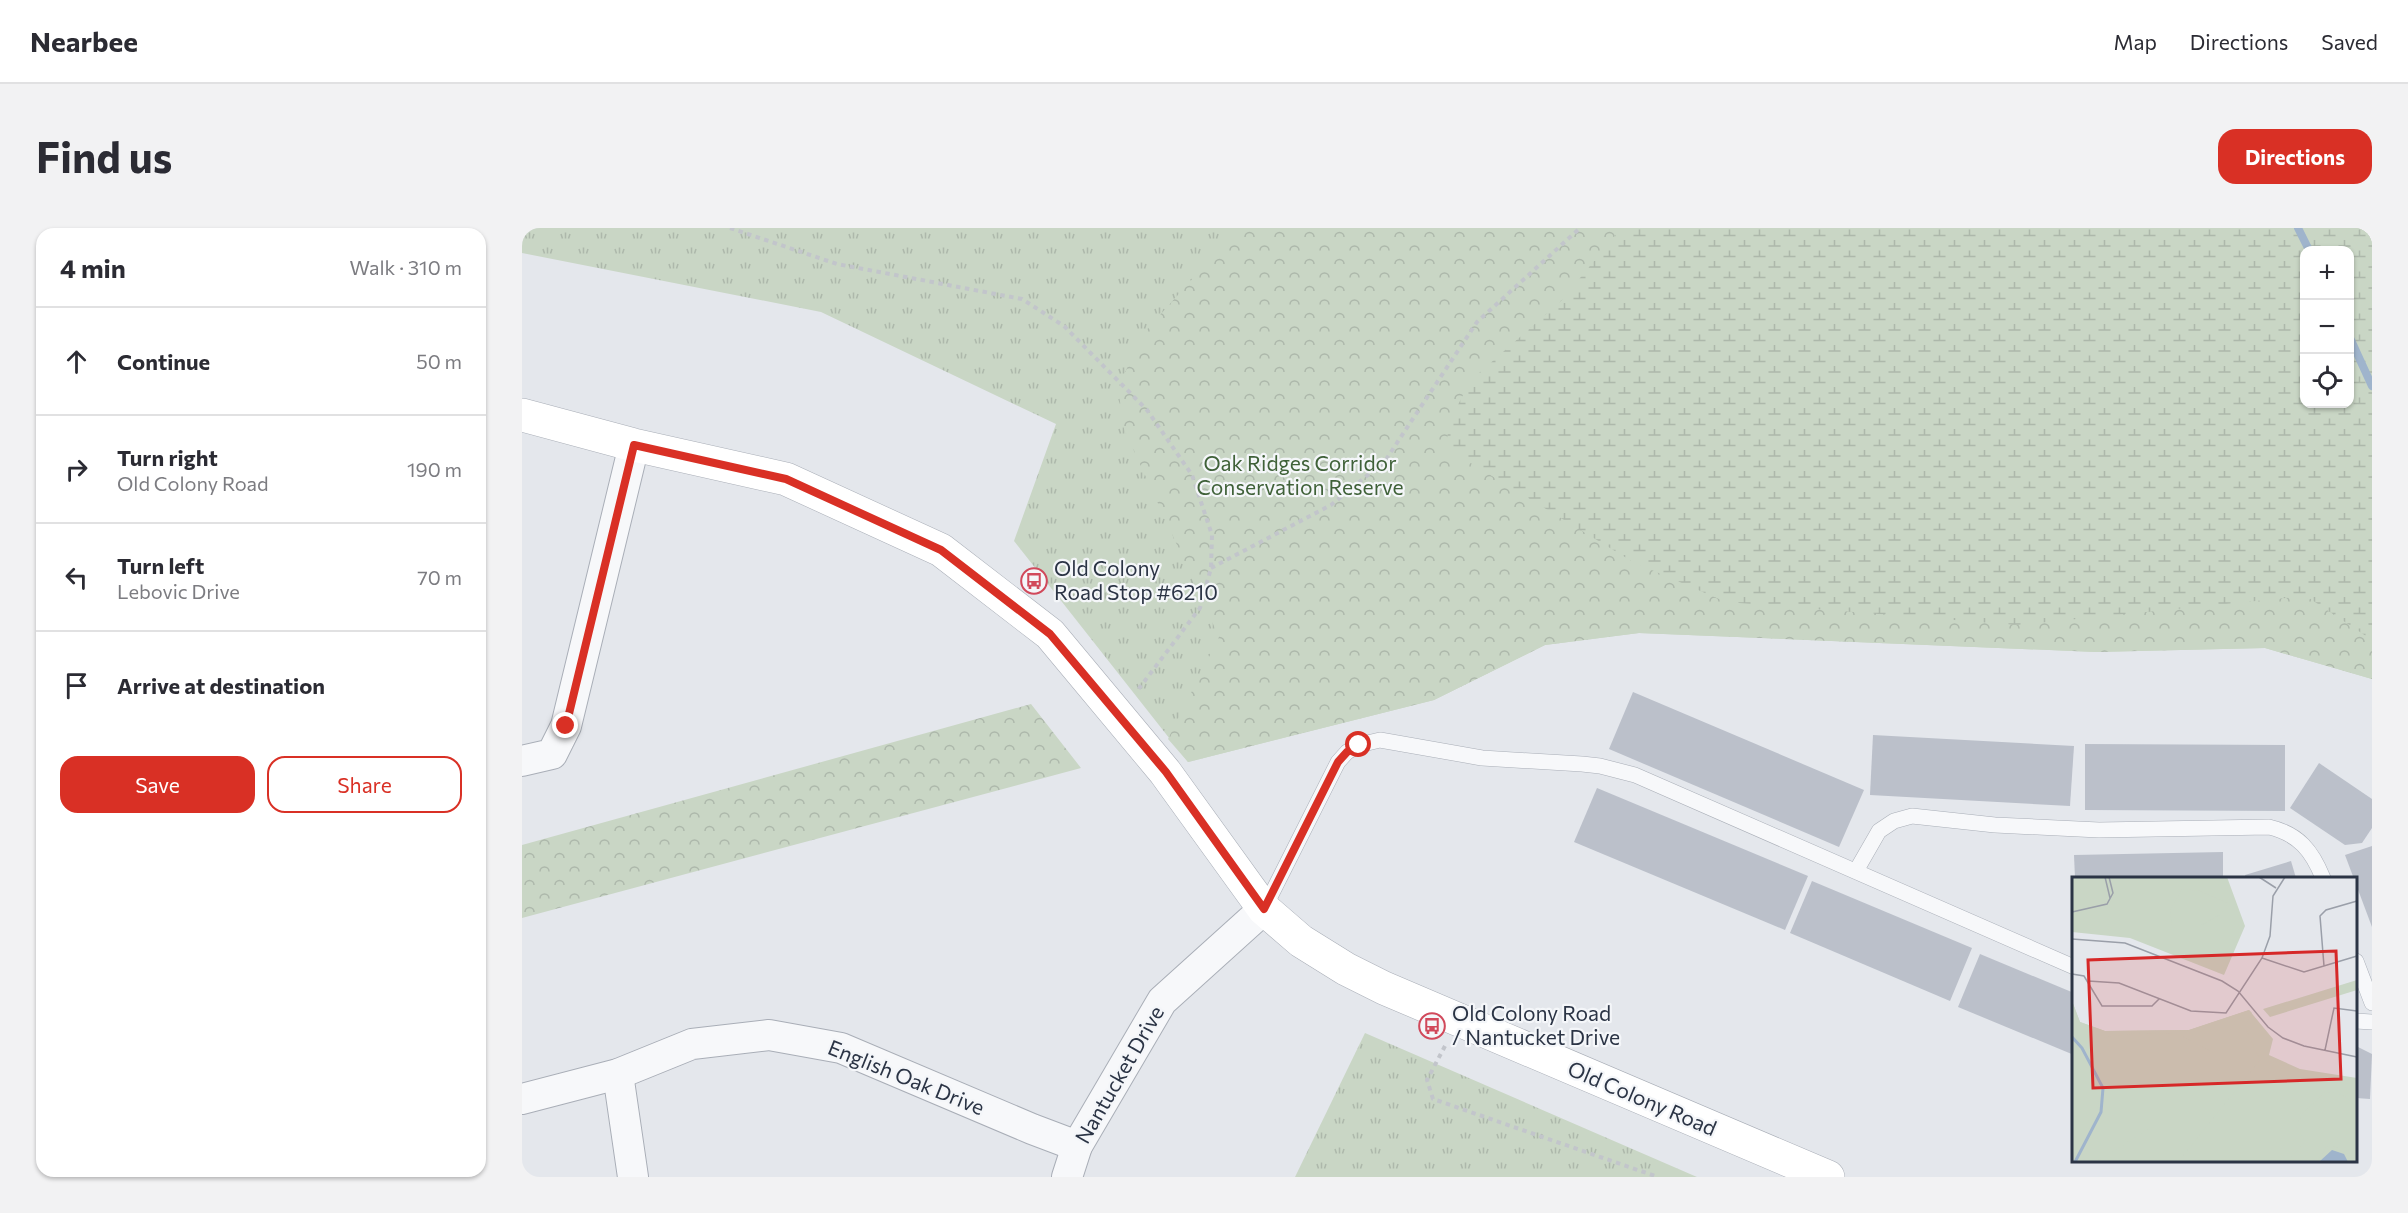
<!DOCTYPE html>
<html lang="en">
<head>
<meta charset="utf-8">
<style>
  body { margin:0; font-family:Commissioner,sans-serif; background:#f2f2f3; color:#2b2b33 }
  .controls { position:absolute; right:18px; top:18px; display:grid; overflow:hidden; border-radius:12px; box-shadow:0 2px 4px #0004 }
  .controls button { width:54px; height:54px; display:grid; place-items:center; padding:0; border:0; border-bottom:2px solid #e1e1e2; background:#fff; color:#2b2b33; font:30px sans-serif }
  .stop { position:absolute; width:18px; height:18px; margin:-14px; border:4px solid #d93025; border-radius:50%; background:#fff }
  .stop.end { background:#d93025; border-color:#fff; box-shadow:0 2px 6px #0008 }
  .list { margin:0; padding:0; list-style:none }
  h2 { display:flex; justify-content:space-between; align-items:center; height:78px; margin:0; padding:0 24px; font-size:26px }
  h2 small { font-size:20px; font-weight:400; color:#7c7c81 }
  .list li { display:grid; grid-template-columns:39px 1fr auto; gap:18px; align-items:center; box-sizing:border-box; height:108px; padding:0 24px; border-top:2px solid #e1e1e2 }
  .list b { display:block; font-size:22px; white-space:nowrap }
  .list p { margin:0; font-size:20px; white-space:nowrap; color:#7c7c81 }
  .list em { font-size:20px; font-style:normal; color:#7c7c81 }
  .actions { display:flex; gap:12px; padding:18px 24px }
  .actions a { flex:1; padding:14px 0; border:2px solid #d93025; border-radius:18px; text-align:center; font-size:21px; color:#d93025 }
  .actions .main { background:#d93025; color:#fff }
  .icon { flex:none; width:33px; height:33px; fill:none; stroke:currentColor; stroke-width:2; stroke-linecap:round; stroke-linejoin:round }
  .map { position:relative; flex:none; width:1850px; height:949px; overflow:hidden; border-radius:18px }
  header { display:flex; align-items:center; gap:36px; box-sizing:border-box; height:84px; padding:0 30px; background:#fff; border-bottom:2px solid #e1e1e2 }
  header strong { font-size:28px }
  nav { display:flex; gap:33px; margin-inline-start:auto; font-size:21px }
  .intro { display:flex; align-items:center; justify-content:space-between; box-sizing:border-box; height:144px; padding:0 36px }
  h1 { margin:0; font-size:42px }
  .button { padding:15px 27px; border-radius:18px; background:#d93025; color:#fff; font-size:21px; font-weight:700 }
  main { display:flex; gap:36px; padding:0 36px }
  aside { flex:1; background:#fff; border-radius:18px; box-shadow:0 2px 4px #0004 }
  .map>svg:first-child { display:block }
</style>
</head>
<body>
<header>
<strong>Nearbee</strong>
<nav><a>Map</a><a>Directions</a><a>Saved</a></nav>
</header>
<div class="intro"><h1>Find us</h1><a class="button">Directions</a></div>
<main>
<aside>
<h2>4 min<small>Walk · 310 m</small></h2>
<ul class="list">
<li><svg class="icon" aria-label="ahead" viewBox="0 0 24 24"><path d="M12 20V5M6 11l6-6 6 6"/></svg><div><b>Continue</b></div><em>50 m</em></li>
<li><svg class="icon" aria-label="right" viewBox="0 0 24 24"><path d="M7 20v-9h11M14 6l5 5-5 5"/></svg><div><b>Turn right</b><p>Old Colony Road</p></div><em>190 m</em></li>
<li><svg class="icon" aria-label="left" viewBox="0 0 24 24"><path d="M17 20v-9H6M10 6l-5 5 5 5"/></svg><div><b>Turn left</b><p>Lebovic Drive</p></div><em>70 m</em></li>
<li><svg class="icon" aria-label="arrive" viewBox="0 0 24 24"><path d="M6 21V4h12l-3 4 3 4H6"/></svg><div><b>Arrive at destination</b></div></li>
</ul>
<div class="actions"><a class="main">Save</a><a>Share</a></div>
</aside>
<div class="map">
<svg width="1850" height="949" viewBox="0 0 1850 949">
  <defs>
    <pattern id="grass-tufts" width="24" height="20" patternUnits="userSpaceOnUse" patternTransform="scale(1.5)"><rect width="24" height="20" fill="#c9d6c5"/><path d="M3 7l-1-3M5 7V3M7 7l1-3M15 17l-1-3M17 17v-4M19 17l1-3" fill="none" stroke="#adb8ab"/></pattern>
    <pattern id="forest-crowns" width="20" height="18" patternUnits="userSpaceOnUse" patternTransform="scale(1.5)"><rect width="20" height="18" fill="#c9d6c5"/><path d="M2 6a3 3 0 1 1 6 0M12 15a3 3 0 1 1 6 0" fill="none" stroke="#adb8ab"/></pattern>
    <pattern id="wetland-marsh" width="20" height="14" patternUnits="userSpaceOnUse" patternTransform="scale(1.5)"><rect width="20" height="14" fill="#c9d6c5"/><path d="M1 5h8M5 5V1M11 12h8M15 12V8" fill="none" stroke="#adb8ab"/></pattern>
  </defs>
  <rect width="100%" height="100%" fill="#e4e7ec"/>
  <g fill="url(#grass-tufts)" fill-rule="evenodd">
    <path d="M0,0H1850V451L1743,420L1574,424L1117,405L1023,417L912,472L666,534L492,313L534,196L299,84L0,25ZM1782,22H1828V176H1782Z"/>
    <path d="M843,805L1175,949H773Z"/>
  </g>
  <g fill="url(#forest-crowns)" fill-rule="evenodd">
    <path d="M716,0H1850V451L1743,420L1574,424L1117,405L1023,417L912,472L666,534L646,511L697,409L602,201L596,160L620,107ZM1782,22H1828V176H1782Z"/>
    <path d="M509,476L559,540L0,690V617Z"/>
  </g>
  <path fill="url(#wetland-marsh)" fill-rule="evenodd" d="M1099,0H1850V412L1784,368L1495,397L1204,374L1111,334L924,220L927,195L948,153L1040,72ZM1782,22H1828V176H1782Z"/>
  <g fill="none" stroke-linecap="round" stroke-linejoin="round">
    <g stroke="#9fb4cc" stroke-width="8">
      <path d="M1776,0L1787,22"/>
      <path d="M1828,110L1850,158"/>
    </g>
  </g>
  <g fill="#bbc0ca">
    <path d="M1111,464L1342,562L1317,619L1087,521Z"/>
    <path d="M1351,507L1552,518L1548,578L1348,567Z"/>
    <path d="M1563,516L1763,517V583L1563,582Z"/>
    <path d="M1797,535L1850,571V600L1840,615L1823,617L1768,580Z"/>
    <path d="M1075,560L1286,648L1263,702L1052,614Z"/>
    <path d="M1850,618V699L1823,627Z"/>
    <path d="M1701,624V650H1553L1552,627Z"/>
    <path d="M1769,633L1774,650H1724L1723,647Z"/>
    <path d="M1290,653L1450,720L1428,773L1268,705Z"/>
    <path d="M1458,726L1552,765V827L1436,779Z"/>
    <path d="M1834,818L1850,826L1848,871L1834,870Z"/>
  </g>
  <g fill="none" stroke-linecap="round" stroke-linejoin="round">
    <g stroke="#a9aeb7" stroke-width="16">
      <g id="lane">
        <path d="M1334,643L1357,603L1372,593L1390,588L1473,597L1577,602L1747,599C1777,606 1790,623 1801,650"/>
        <path d="M742,681L816,534L825,524L837,517L858,512L960,530L1060,536L1078,538L1113,547L1552,739"/>
        <path d="M1834,733L1850,775"/>
        <path d="M1834,793L1850,794"/>
      </g>
    </g>
    <g stroke="#a9aeb7" stroke-width="32">
      <g id="street">
        <path d="M0,533L30,526L44,498L112,217"/>
        <path d="M96,846L111,949"/>
        <path d="M0,871L96,846L170,816L247,807L319,820L510,901L555,918"/>
        <path d="M545,949L555,918L640,773L742,681"/>
      </g>
    </g>
    <g stroke="#a9aeb7" stroke-width="34">
      <path id="secondary" d="M0,187L112,217L264,251L419,322L528,406L643,544L742,681L779,713L824,741L862,760L1306,949"/>
    </g>
    <g stroke="#c2c5cb" stroke-width="4" stroke-dasharray="4.5 4.5" stroke-linecap="butt">
      <path d="M208,0L315,36L500,71L542,98L625,182L670,247L690,307L689,340L678,380L615,463"/>
      <path d="M689,340L809,277L863,233L955,94L1058,0"/>
      <path d="M923,818L905,852L911,871L1136,949"/>
    </g>
    <use href="#lane" stroke="#f7f8fa" stroke-width="15"/>
    <use href="#street" stroke="#f7f8fa" stroke-width="30"/>
    <use href="#secondary" stroke="#fff" stroke-width="33"/>
  </g>
  <g fill="none" stroke-linecap="round" stroke-linejoin="round">
    <path stroke="#d93025" stroke-width="8" d="M44,498L112,217L264,251L419,322L528,406L644,544L742,681L816,534L825,524L837,517"/>
  </g>
  <defs>
    <g id="bus-ring" transform="scale(1.35)"><circle r="9.5" fill="#f4f6f9" stroke="#d1495b" stroke-width="1.5"/><path d="M-5-6H5V4H4V6H2V4H-2V6H-4V4H-5ZM-3.5-4V0h7V-4ZM-3.5 1.2v1.5H-2V1.2ZM2 1.2v1.5H3.5V1.2Z" fill="#d1495b"/></g>
  </defs>
  <g fill-rule="evenodd">
    <use href="#bus-ring" x="512" y="353"/>
    <use href="#bus-ring" x="910" y="798"/>
  </g>
  <g text-anchor="middle" stroke-width="4.5" stroke-linejoin="round" paint-order="stroke">
    <g font-size="21" fill="#3f6138" stroke="#f4f6f9">
      <text x="778" y="243">Oak Ridges Corridor<tspan x="778" dy="24">Conservation Reserve</tspan></text>
    </g>
    <g font-size="21" fill="#2b3445" stroke="#f4f6f9" text-anchor="start">
      <text x="532" y="348">Old Colony<tspan x="532" dy="24">Road Stop #6210</tspan></text>
      <text x="930" y="793">Old Colony Road<tspan x="930" dy="24">/ Nantucket Drive</tspan></text>
    </g>
    <g font-size="21" fill="#2b3445" stroke="#f4f6f9">
      <text transform="translate(598 847) rotate(-60)" y="7">Nantucket Drive</text>
      <text transform="translate(384 850) rotate(22)" y="7">English Oak Drive</text>
      <text transform="translate(1120 871) rotate(23)" y="7">Old Colony Road</text>
    </g>
  </g>
  <g transform="translate(1550 649)">
    <rect width="285" height="285" fill="#e4e7ec"/>
    <path d="M0,0H155L173,49L152,98L58,61L0,55ZM0,124L8,145L33,154L117,153L177,133L201,162L197,178L228,192L285,201V285H0Z" fill="#c9d6c5"/>
    <path d="M285,103V113L198,140L191,132ZM0,124L8,145L33,154L117,153L177,133L180,136L173,150L188,183L106,285H0ZM262,215L274,220L285,231V285L272,271L255,269L245,285H215L233,265L224,249L231,236L252,216Z" fill="#c9d6c5"/>
    <path d="M110,12L128,14L156,26L149,37L128,49H100L98,33ZM0,143L28,161L66,156L106,157L144,177V180L111,220L77,251L30,282L13,285L0,276Z" fill="#c9d6c5"/>
    <path d="M260,273L272,277L276,285H247Z" fill="#9fb4cc"/>
    <path fill="none" stroke="#9fb4cc" stroke-width="3" d="M0,160L10,171L31,211L29,235L3,285"/>
    <path fill="none" stroke="#9a9fa9" stroke-width="1.5" d="M33,0L38,21M187,0L204,11M0,35L35,27L41,16L37,0M0,62L53,66L150,104L166,114L196,150L211,161L232,169L285,180M190,81L232,95L285,79M252,89L248,39L254,33L285,24M0,97L12,99L30,129H80L87,122M16,104L47,106L119,134L154,136L190,81L198,59L201,19L213,0M253,173L262,131L285,134"/>
    <path fill="#d62828" fill-opacity="0.15" stroke="#d62828" stroke-width="3" d="M264,74L269,202L21,211L16,83Z"/>
    <rect width="285" height="285" fill="none" stroke="#2b3445" stroke-width="3"/>
  </g>
</svg>
<div class="controls">
<button>+</button>
<button>−</button>
<button><svg class="icon" aria-label="locate" viewBox="0 0 24 24"><circle cx="12" cy="12" r="6"/><path d="M12 2v4M12 18v4M2 12h4M18 12h4"/></svg></button>
</div>
<div class="stop" style="left:837px;top:517px"></div>
<div class="stop end" style="left:44px;top:498px"></div>
</div>
</main>
</body>
</html>
